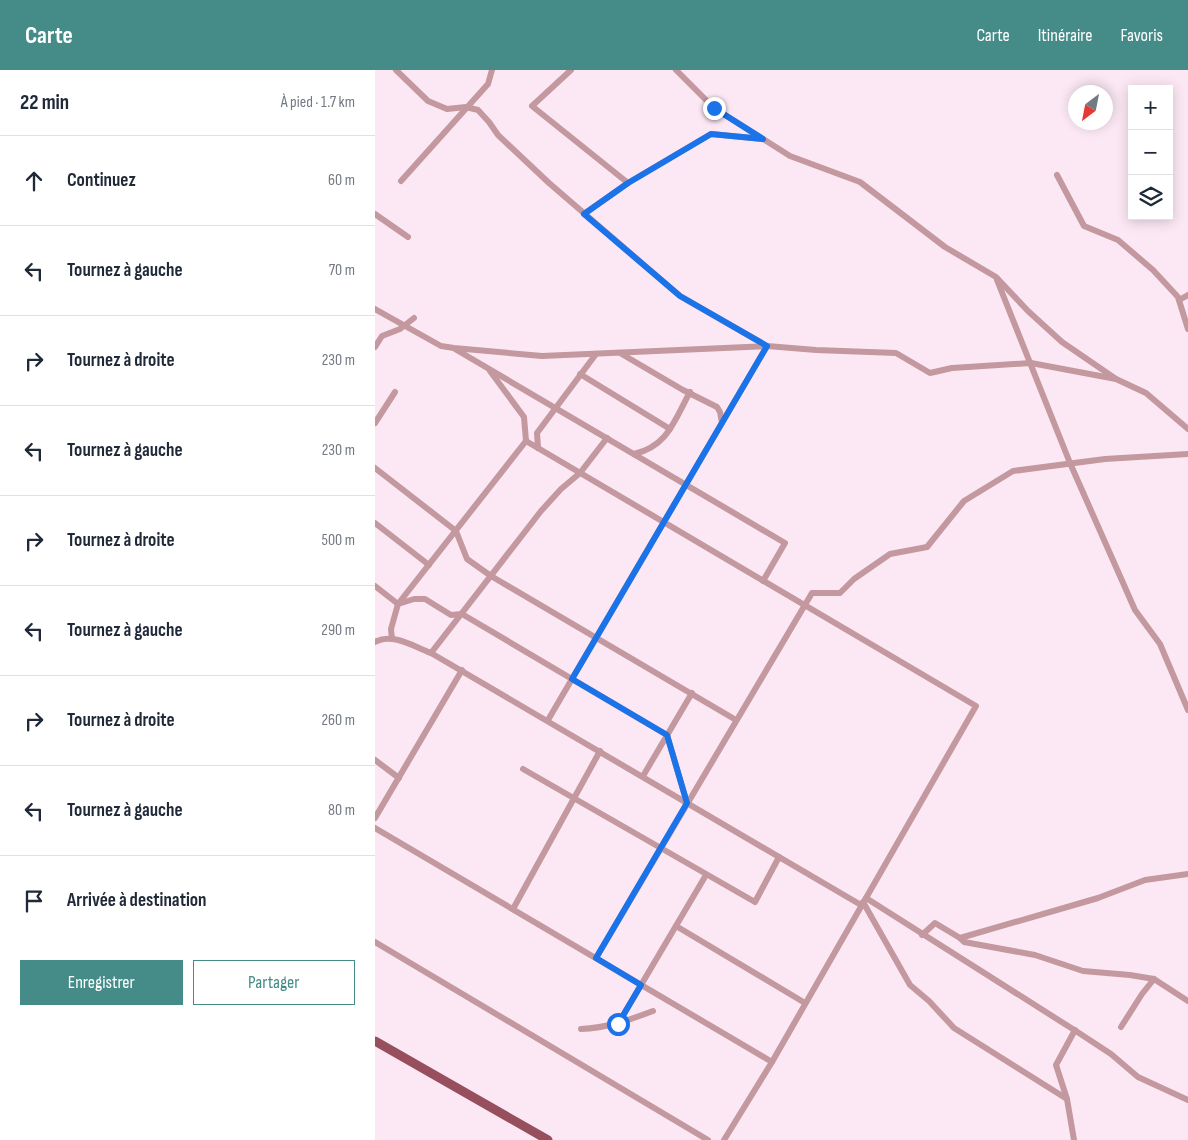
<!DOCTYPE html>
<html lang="fr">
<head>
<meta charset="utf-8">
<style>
  body { margin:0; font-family:"Sofia Sans Condensed",sans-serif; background:#f2f2f3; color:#1f2937 }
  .controls { position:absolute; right:15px; top:15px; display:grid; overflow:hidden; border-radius:0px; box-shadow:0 2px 12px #0003 }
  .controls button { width:45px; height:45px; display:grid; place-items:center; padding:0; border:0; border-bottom:1px solid #e0e1e3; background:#fff; color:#1f2937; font:25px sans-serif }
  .compass { position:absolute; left:693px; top:15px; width:45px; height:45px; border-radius:50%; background:#fff; box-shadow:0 2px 12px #0003; rotate:212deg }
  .stop { position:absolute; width:15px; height:15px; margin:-11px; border:4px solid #1a73e8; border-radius:50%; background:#fff }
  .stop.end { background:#1a73e8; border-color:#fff; box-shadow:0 1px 5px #0008 }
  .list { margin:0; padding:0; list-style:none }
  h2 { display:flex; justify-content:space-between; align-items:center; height:65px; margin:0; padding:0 20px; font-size:21px }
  h2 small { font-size:16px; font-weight:400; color:#747a83 }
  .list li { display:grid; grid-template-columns:32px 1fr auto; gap:15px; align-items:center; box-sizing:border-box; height:90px; padding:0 20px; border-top:1px solid #e0e1e3 }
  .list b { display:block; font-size:19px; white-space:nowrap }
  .list em { font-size:16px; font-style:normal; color:#747a83 }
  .actions { display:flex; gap:10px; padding:15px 20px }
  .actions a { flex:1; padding:11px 0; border:1px solid #458c88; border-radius:0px; text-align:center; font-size:18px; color:#458c88 }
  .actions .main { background:#458c88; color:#fff }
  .icon { flex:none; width:28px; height:28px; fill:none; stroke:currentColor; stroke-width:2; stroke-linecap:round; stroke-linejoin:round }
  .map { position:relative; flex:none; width:813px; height:1070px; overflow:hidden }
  header { display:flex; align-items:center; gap:30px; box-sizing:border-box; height:70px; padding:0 25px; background:#458c88; color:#fff }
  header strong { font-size:24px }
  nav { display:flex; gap:28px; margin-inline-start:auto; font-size:18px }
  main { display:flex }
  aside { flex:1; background:#fff }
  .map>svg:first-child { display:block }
</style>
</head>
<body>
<header>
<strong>Carte</strong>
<nav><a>Carte</a><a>Itinéraire</a><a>Favoris</a></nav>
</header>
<main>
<aside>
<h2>22 min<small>À pied · 1.7 km</small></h2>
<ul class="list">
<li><svg class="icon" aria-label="ahead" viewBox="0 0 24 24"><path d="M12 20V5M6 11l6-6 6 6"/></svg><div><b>Continuez</b></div><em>60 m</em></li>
<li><svg class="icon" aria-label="left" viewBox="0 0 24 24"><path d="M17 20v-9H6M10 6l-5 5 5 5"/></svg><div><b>Tournez à gauche</b></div><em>70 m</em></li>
<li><svg class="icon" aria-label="right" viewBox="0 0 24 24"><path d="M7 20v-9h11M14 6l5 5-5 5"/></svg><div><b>Tournez à droite</b></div><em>230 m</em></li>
<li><svg class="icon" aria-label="left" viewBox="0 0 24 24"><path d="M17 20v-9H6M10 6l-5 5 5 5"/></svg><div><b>Tournez à gauche</b></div><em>230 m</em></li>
<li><svg class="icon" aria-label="right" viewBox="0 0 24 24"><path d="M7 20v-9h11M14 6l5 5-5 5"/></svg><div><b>Tournez à droite</b></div><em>500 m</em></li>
<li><svg class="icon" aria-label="left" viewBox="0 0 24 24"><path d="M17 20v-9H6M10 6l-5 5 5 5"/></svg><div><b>Tournez à gauche</b></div><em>290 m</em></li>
<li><svg class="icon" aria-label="right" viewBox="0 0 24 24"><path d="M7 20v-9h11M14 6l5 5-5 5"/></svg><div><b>Tournez à droite</b></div><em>260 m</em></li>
<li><svg class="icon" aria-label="left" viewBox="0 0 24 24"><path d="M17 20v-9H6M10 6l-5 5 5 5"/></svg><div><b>Tournez à gauche</b></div><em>80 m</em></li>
<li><svg class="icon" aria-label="arrive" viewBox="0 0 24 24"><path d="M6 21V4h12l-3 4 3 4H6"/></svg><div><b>Arrivée à destination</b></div></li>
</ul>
<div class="actions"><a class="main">Enregistrer</a><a>Partager</a></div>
</aside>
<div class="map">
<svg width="813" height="1070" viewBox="0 0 813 1070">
  <rect width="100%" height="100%" fill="#fbe8f4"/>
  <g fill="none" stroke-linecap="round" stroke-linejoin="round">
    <g stroke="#c3989f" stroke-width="6">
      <path d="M21,0L53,31L72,39L91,37L103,40L114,52L123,65L174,113L305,226L392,276L173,650"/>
      <path d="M196,0L157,36L253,113"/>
      <path d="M301,0L339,38L415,86L485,112L570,177L621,207L653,241L687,272L741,309L771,323L813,359"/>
      <path d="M682,105L709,156L743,170L778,200L803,227L813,259"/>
      <path d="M26,111L113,14L117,0"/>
      <path d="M0,144L33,167"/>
      <path d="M209,144L253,113L336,64L387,69"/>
      <path d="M622,210L695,393L760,540L785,574L813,640"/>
      <path d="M804,230L813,225"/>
      <path d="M0,239L66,276L79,278L167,286L392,276L441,280L521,283L555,303L577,298L656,293L741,309"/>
      <path d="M0,277L7,266L25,259L39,248"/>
      <path d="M80,279L410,473L388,511"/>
      <path d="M245,283L308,320L342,337L345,342L347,353"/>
      <path d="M205,304L295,359"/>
      <path d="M0,353L20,322"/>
      <path d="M151,371L601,636L397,992L349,1070"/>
      <path d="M163,378L162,363L221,284"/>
      <path d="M259,384C293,376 299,351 315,322"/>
      <path d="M0,398L81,461L92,489L116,506L361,650"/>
      <path d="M0,453L54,495"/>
      <path d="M0,516L23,534"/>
      <path d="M23,534L39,529H50L76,545L87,544L292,665L312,733"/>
      <path d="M17,569L16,559L23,534L151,371L149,347L115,301"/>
      <path d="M0,572C17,562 40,577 56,583L486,835"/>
      <path d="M56,583L166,441L186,419L205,403L232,368"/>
      <path d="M0,690L24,708"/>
      <path d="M148,699L380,832L404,787"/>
      <path d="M268,706L317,623"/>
      <path d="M0,748L87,600"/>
      <path d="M0,758L397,992"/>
      <path d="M491,828L704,963L736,984L763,1007L813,1030"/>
      <path d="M488,832L535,915L554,931L579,958L692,1029L699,1070"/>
      <path d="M138,839L225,681"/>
      <path d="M301,856L430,933"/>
      <path d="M547,865L560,853L585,868L589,872L660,885L708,901L755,905L779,909L813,931"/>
      <path d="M585,868L723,828L770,810L813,804"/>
      <path d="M0,872L333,1070"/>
      <path d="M221,888L437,523H465L479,509L515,484L552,477L589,431L638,401L730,389L813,384"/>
      <path d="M243,954L331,805"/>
      <path d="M746,957L767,924L779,909"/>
      <path d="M206,959C232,958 254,950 278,941"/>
      <path d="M692,1029L681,995L700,960"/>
    </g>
    <path stroke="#974f5e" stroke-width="9" d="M0,971L173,1070"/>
  </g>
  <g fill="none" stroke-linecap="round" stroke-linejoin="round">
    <path stroke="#1a73e8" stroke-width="6" d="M243,954L266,915L221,888L312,733L292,665L197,609L392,276L305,226L209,144L253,113L336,64L388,69L339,38"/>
  </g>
</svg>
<div class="controls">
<button>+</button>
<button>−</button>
<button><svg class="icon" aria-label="layers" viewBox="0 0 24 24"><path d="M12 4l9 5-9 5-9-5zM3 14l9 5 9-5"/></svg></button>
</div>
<svg class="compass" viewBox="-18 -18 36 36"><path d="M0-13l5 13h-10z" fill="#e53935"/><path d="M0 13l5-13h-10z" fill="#747a83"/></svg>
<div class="stop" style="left:243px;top:954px"></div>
<div class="stop end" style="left:339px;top:38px"></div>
</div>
</main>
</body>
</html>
